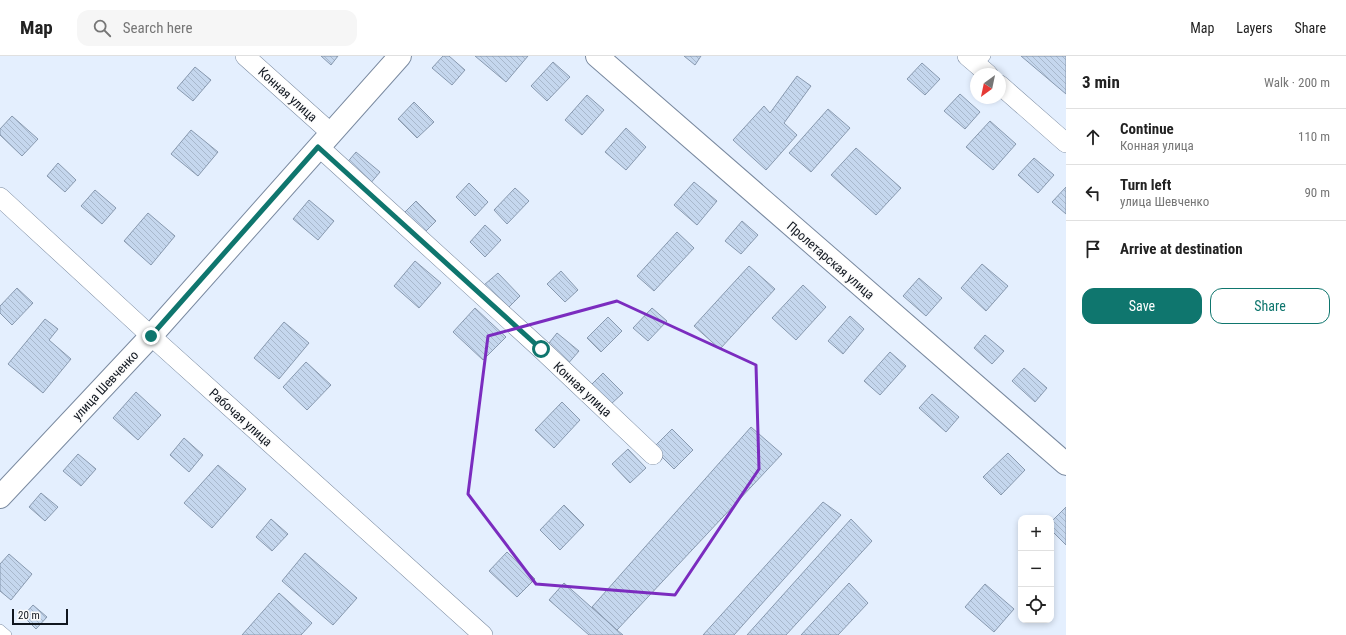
<!DOCTYPE html>
<html lang="en">
<head>
<meta charset="utf-8">
<style>
  body { margin:0; font-family:"Roboto Condensed",sans-serif; background:#f6f6f6; color:#222 }
  .controls { position:absolute; right:12px; bottom:12px; display:grid; overflow:hidden; border-radius:8px; box-shadow:0 2px 6px #0003 }
  .controls button { width:36px; height:36px; display:grid; place-items:center; padding:0; border:0; border-bottom:1px solid #e0e0e0; background:#fff; color:#222; font:20px sans-serif }
  .compass { position:absolute; left:970px; top:12px; width:36px; height:36px; border-radius:50%; background:#fff; box-shadow:0 2px 6px #0003; rotate:213deg }
  .scale { position:absolute; left:12px; bottom:10px; width:56px; box-sizing:border-box; padding-left:4px; border:2px solid #10161f; border-top:0; font-size:11px; line-height:14px; white-space:nowrap; color:#10161f; -webkit-text-stroke:3px #fbfbfb; paint-order:stroke }
  .stop { position:absolute; width:12px; height:12px; margin:-9px; border:3px solid #0f766e; border-radius:50%; background:#fff }
  .stop.end { background:#0f766e; border-color:#fff; box-shadow:0 1px 4px #0008 }
  .list { margin:0; padding:0; list-style:none }
  h2 { display:flex; justify-content:space-between; align-items:center; height:52px; margin:0; padding:0 16px; font-size:17px }
  h2 small { font-size:13px; font-weight:400; color:#767676 }
  .list li { display:grid; grid-template-columns:26px 1fr auto; gap:12px; align-items:center; box-sizing:border-box; height:56px; padding:0 16px; border-top:1px solid #e0e0e0 }
  .list b { display:block; font-size:15px; white-space:nowrap }
  .list p { margin:0; font-size:13px; white-space:nowrap; color:#767676 }
  .list em { font-size:13px; font-style:normal; color:#767676 }
  .actions { display:flex; gap:8px; padding:12px 16px }
  .actions a { flex:1; padding:9px 0; border:1px solid #0f766e; border-radius:12px; text-align:center; font-size:14px; color:#0f766e }
  .actions .main { background:#0f766e; color:#fff }
  .icon { flex:none; width:22px; height:22px; fill:none; stroke:currentColor; stroke-width:2; stroke-linecap:round; stroke-linejoin:round }
  .map { position:relative; flex:none; width:1066px; height:579px; overflow:hidden }
  header { display:flex; align-items:center; gap:24px; box-sizing:border-box; height:56px; padding:0 20px; background:#fff; border-bottom:1px solid #e0e0e0 }
  header strong { font-size:19px }
  nav { display:flex; gap:22px; margin-inline-start:auto; font-size:14px }
  .search { width:280px; height:36px; background:#f6f6f6; display:flex; align-items:center; gap:10px; box-sizing:border-box; padding:0 14px; border-radius:12px; color:#767676; font-size:15px }
  main { display:flex }
  aside { flex:1; background:#fff }
  .map>svg:first-child { display:block }
</style>
</head>
<body>
<header>
<strong>Map</strong>
<div class="search"><svg class="icon" aria-label="search" viewBox="0 0 24 24"><circle cx="10" cy="10" r="6"/><path d="M15 15l6 6"/></svg>Search here</div>
<nav><a>Map</a><a>Layers</a><a>Share</a></nav>
</header>
<main>
<div class="map">
<svg width="1066" height="579" viewBox="0 0 1066 579">
  <defs>
    <pattern id="building-back-hatch" width="6" height="6" patternUnits="userSpaceOnUse"><rect width="6" height="6" fill="#c5d7ee"/><path d="M-1 5l2 2M0 0l6 6M5-1l2 2" fill="none" stroke="#a8b8cc"/></pattern>
  </defs>
  <rect width="100%" height="100%" fill="#e4effe"/>
  <g fill="url(#building-back-hatch)" stroke="#8899af">
    <path d="M321,0H338L331,9Z"/>
    <path d="M443,0H449L465,14L452,29L432,12Z"/>
    <path d="M475,0H528L506,26Z"/>
    <path d="M684,0H701L695,9Z"/>
    <path d="M1021,0H1066V38Z"/>
    <path d="M553,6L570,21L547,45L531,30Z"/>
    <path d="M922,7L940,23L925,39L907,23Z"/>
    <path d="M195,11L211,24L193,45L177,32Z"/>
    <path d="M797,20L811,30L784,67L797,79L766,114L733,84L764,50L770,57Z"/>
    <path d="M960,38L980,56L965,73L944,55Z"/>
    <path d="M587,39L604,54L582,79L565,64Z"/>
    <path d="M414,46L434,66L417,82L398,63Z"/>
    <path d="M828,53L850,72L811,116L789,97Z"/>
    <path d="M12,60L38,83L22,100L0,79V73Z"/>
    <path d="M990,65L1016,88L993,114L966,91Z"/>
    <path d="M626,72L646,91L626,114L605,96Z"/>
    <path d="M191,74L218,96L198,120L171,98Z"/>
    <path d="M856,92L901,132L876,159L831,119Z"/>
    <path d="M356,96L380,116L369,129L345,109Z"/>
    <path d="M1034,102L1054,119L1038,137L1018,119Z"/>
    <path d="M58,107L76,124L65,136L47,120Z"/>
    <path d="M694,126L717,145L697,169L674,149Z"/>
    <path d="M469,127L488,146L475,160L456,141Z"/>
    <path d="M1066,131V158L1052,146Z"/>
    <path d="M515,132L529,145L507,168L494,154Z"/>
    <path d="M95,134L116,152L102,168L81,150Z"/>
    <path d="M309,144L334,165L318,184L293,163Z"/>
    <path d="M416,145L436,165L425,176L405,156Z"/>
    <path d="M148,157L175,180L151,209L124,185Z"/>
    <path d="M742,165L758,179L741,198L725,185Z"/>
    <path d="M485,169L501,184L485,201L470,186Z"/>
    <path d="M677,176L694,192L654,235L637,220Z"/>
    <path d="M415,205L441,227L419,252L394,230Z"/>
    <path d="M982,208L1008,230L986,255L961,232Z"/>
    <path d="M749,210L775,233L720,293L694,270Z"/>
    <path d="M561,215L578,234L565,246L547,228Z"/>
    <path d="M498,217L520,240L507,253L484,229Z"/>
    <path d="M919,222L942,242L926,260L903,240Z"/>
    <path d="M803,229L826,251L796,284L772,262Z"/>
    <path d="M17,232L33,247L12,269L0,257V250Z"/>
    <path d="M475,252L506,281L483,304L453,276Z"/>
    <path d="M652,252L667,265L648,285L633,272Z"/>
    <path d="M850,260L864,273L843,298L828,285Z"/>
    <path d="M608,261L622,275L601,296L587,282Z"/>
    <path d="M45,263L58,273L49,284L71,303L43,337L8,308Z"/>
    <path d="M284,266L309,287L279,323L254,302Z"/>
    <path d="M557,277L579,295L566,310L545,292Z"/>
    <path d="M985,279L1004,295L992,308L974,292Z"/>
    <path d="M890,296L906,310L880,339L864,325Z"/>
    <path d="M306,306L331,329L307,354L283,331Z"/>
    <path d="M1024,312L1047,332L1035,346L1012,325Z"/>
    <path d="M603,317L623,337L611,348L591,329Z"/>
    <path d="M136,336L161,359L138,384L113,362Z"/>
    <path d="M932,338L959,361L946,376L919,352Z"/>
    <path d="M562,346L580,364L554,392L535,374Z"/>
    <path d="M751,371L782,398L617,574L592,551Z"/>
    <path d="M672,373L693,394L674,413L653,392Z"/>
    <path d="M184,382L203,399L189,416L170,399Z"/>
    <path d="M628,393L646,412L630,427L612,408Z"/>
    <path d="M1008,397L1025,414L1001,439L983,421Z"/>
    <path d="M78,398L96,413L81,430L63,415Z"/>
    <path d="M218,409L246,433L212,472L184,447Z"/>
    <path d="M41,437L58,451L45,465L29,451Z"/>
    <path d="M823,446L841,459L734,579H703Z"/>
    <path d="M564,449L584,469L560,494L540,474Z"/>
    <path d="M1066,451V489L1051,474V466Z"/>
    <path d="M271,463L288,478L272,495L256,481Z"/>
    <path d="M851,463L872,485L786,579H747Z"/>
    <path d="M507,496L535,523L517,541L489,515Z"/>
    <path d="M305,497L357,542L333,569L282,525Z"/>
    <path d="M9,498L32,518L11,544L0,535V508Z"/>
    <path d="M564,527L617,574L623,579H589L549,544Z"/>
    <path d="M849,527L868,547L838,579H801Z"/>
    <path d="M985,528L1014,553L994,576L965,551Z"/>
    <path d="M279,537L312,567L301,579H242Z"/>
    <path d="M33,549L47,561L36,573L23,560Z"/>
  </g>
  <g fill="none" stroke-linecap="round" stroke-linejoin="round">
    <g stroke="#7a8aa0" stroke-width="10">
      <g id="service">
        <path d="M978,9L986,0"/>
        <path d="M0,573L7,579"/>
      </g>
    </g>
    <g stroke="#7a8aa0" stroke-width="20">
      <g id="minor">
        <path d="M245,0L331,77"/>
        <path d="M967,0L988,18"/>
        <path d="M1000,29L1066,87"/>
        <path d="M319,91L541,293L653,399"/>
        <path d="M0,141L151,280L483,579"/>
      </g>
    </g>
    <g stroke="#7a8aa0" stroke-width="24">
      <g id="tertiary">
        <path d="M597,0L1066,408"/>
        <path d="M0,441L151,280L400,0"/>
      </g>
    </g>
    <use href="#service" stroke="#fff" stroke-width="9"/>
    <use href="#minor" stroke="#fff" stroke-width="19"/>
    <use href="#tertiary" stroke="#fff" stroke-width="22"/>
  </g>
  <g fill="none" stroke-linecap="round" stroke-linejoin="round">
    <path stroke="#0f766e" stroke-width="5" d="M151,280L318,91L541,293"/>
  </g>
  <path fill="none" stroke="#7b2cbf" stroke-width="3" stroke-linejoin="round" d="M617,245L756,309L759,413L675,539L536,528L468,438L488,280Z"/>
  <g text-anchor="middle" stroke-width="3" stroke-linejoin="round" paint-order="stroke">
    <g font-size="13" fill="#10161f" stroke="#fbfbfb">
      <text transform="translate(288 38) rotate(42)" y="5">Конная улица</text>
      <text transform="translate(831 204) rotate(41)" y="5">Пролетарская улица</text>
      <text transform="translate(105 329) rotate(-47)" y="5">улица Шевченко</text>
      <text transform="translate(583 333) rotate(43)" y="5">Конная улица</text>
      <text transform="translate(241 361) rotate(42)" y="5">Рабочая улица</text>
    </g>
  </g>
</svg>
<div class="controls">
<button>+</button>
<button>−</button>
<button><svg class="icon" aria-label="locate" viewBox="0 0 24 24"><circle cx="12" cy="12" r="6"/><path d="M12 2v4M12 18v4M2 12h4M18 12h4"/></svg></button>
</div>
<svg class="compass" viewBox="-18 -18 36 36"><path d="M0-13l5 13h-10z" fill="#e53935"/><path d="M0 13l5-13h-10z" fill="#767676"/></svg>
<div class="scale">20 m</div>
<div class="stop" style="left:541px;top:293px"></div>
<div class="stop end" style="left:151px;top:280px"></div>
</div>
<aside>
<h2>3 min<small>Walk · 200 m</small></h2>
<ul class="list">
<li><svg class="icon" aria-label="ahead" viewBox="0 0 24 24"><path d="M12 20V5M6 11l6-6 6 6"/></svg><div><b>Continue</b><p>Конная улица</p></div><em>110 m</em></li>
<li><svg class="icon" aria-label="left" viewBox="0 0 24 24"><path d="M17 20v-9H6M10 6l-5 5 5 5"/></svg><div><b>Turn left</b><p>улица Шевченко</p></div><em>90 m</em></li>
<li><svg class="icon" aria-label="arrive" viewBox="0 0 24 24"><path d="M6 21V4h12l-3 4 3 4H6"/></svg><div><b>Arrive at destination</b></div></li>
</ul>
<div class="actions"><a class="main">Save</a><a>Share</a></div>
</aside>
</main>
</body>
</html>
